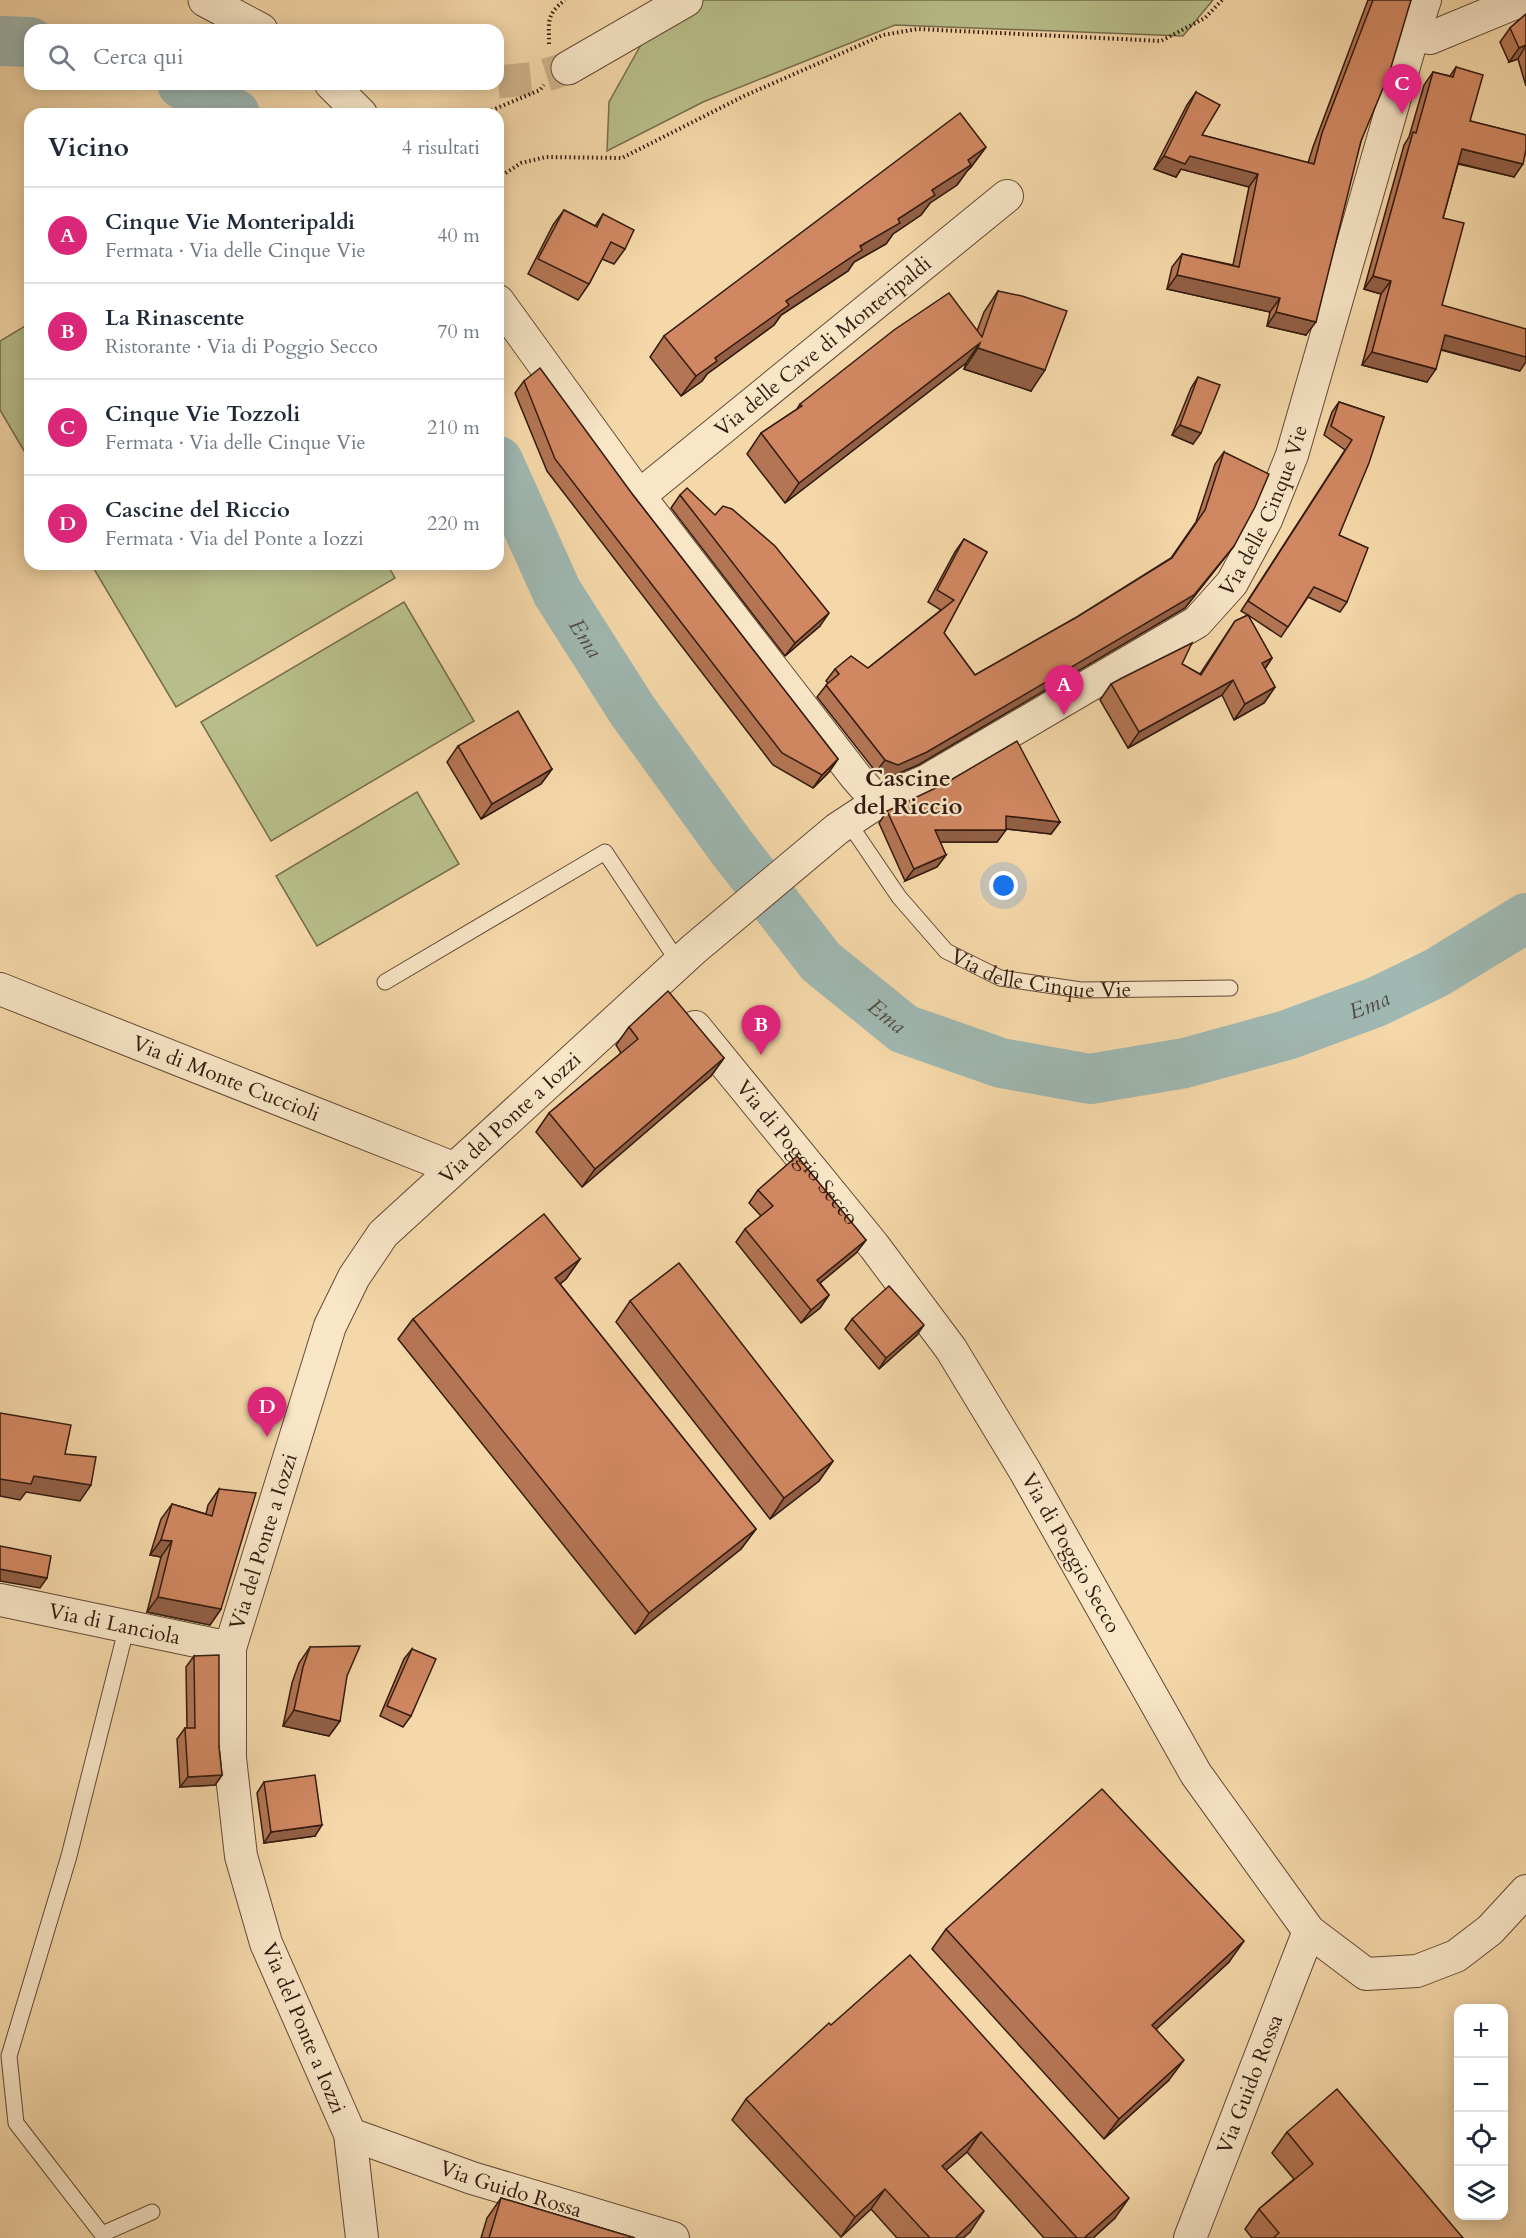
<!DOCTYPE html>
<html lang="it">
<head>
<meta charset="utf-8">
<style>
  body { margin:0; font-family:Cardo,serif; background:#f2f2f3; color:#1f2937 }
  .controls { position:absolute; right:18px; bottom:18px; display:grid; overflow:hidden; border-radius:12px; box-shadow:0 3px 15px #0003 }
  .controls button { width:54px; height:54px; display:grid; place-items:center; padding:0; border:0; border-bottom:2px solid #e0e1e3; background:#fff; color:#1f2937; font:30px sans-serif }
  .you { position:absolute; left:1004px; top:886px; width:21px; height:21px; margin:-15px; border:4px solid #fff; border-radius:50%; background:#1a73e8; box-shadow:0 0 0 9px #1a73e833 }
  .badge { display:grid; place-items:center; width:39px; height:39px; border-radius:50%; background:#db2777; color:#fff; font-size:20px; font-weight:700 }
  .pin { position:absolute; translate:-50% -50px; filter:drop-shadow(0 2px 3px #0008) }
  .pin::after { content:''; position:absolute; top:32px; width:21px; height:18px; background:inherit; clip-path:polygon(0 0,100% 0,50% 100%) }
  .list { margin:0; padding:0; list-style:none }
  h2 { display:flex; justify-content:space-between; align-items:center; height:78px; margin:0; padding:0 24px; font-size:26px }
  h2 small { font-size:20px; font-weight:400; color:#747a83 }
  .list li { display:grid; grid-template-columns:39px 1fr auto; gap:18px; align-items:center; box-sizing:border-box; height:96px; padding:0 24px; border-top:2px solid #e0e1e3 }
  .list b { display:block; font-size:22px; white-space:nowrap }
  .list p { margin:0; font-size:20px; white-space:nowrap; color:#747a83 }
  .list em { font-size:20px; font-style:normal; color:#747a83 }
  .icon { flex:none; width:33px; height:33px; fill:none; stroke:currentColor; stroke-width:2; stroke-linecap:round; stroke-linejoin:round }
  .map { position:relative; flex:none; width:1526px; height:2238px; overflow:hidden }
  .search { position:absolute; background:#fff; box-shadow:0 3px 15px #0003; left:24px; top:24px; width:480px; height:66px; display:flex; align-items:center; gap:15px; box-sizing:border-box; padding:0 21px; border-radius:18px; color:#747a83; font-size:22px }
  .panel { position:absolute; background:#fff; box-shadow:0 3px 15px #0003; left:24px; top:108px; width:480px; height:462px; border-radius:18px }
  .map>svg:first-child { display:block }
</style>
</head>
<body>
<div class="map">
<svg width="1526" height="2238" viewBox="0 0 1526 2238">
  <rect width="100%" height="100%" fill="#f5d8a9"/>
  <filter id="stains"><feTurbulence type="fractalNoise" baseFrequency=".00333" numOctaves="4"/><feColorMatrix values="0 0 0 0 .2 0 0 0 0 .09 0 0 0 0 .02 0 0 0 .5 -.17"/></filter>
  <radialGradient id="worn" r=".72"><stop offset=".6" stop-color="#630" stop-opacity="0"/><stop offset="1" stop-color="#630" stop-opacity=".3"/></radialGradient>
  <g fill="#b8bf8a" stroke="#766d4d" stroke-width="1.5">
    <path d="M666,0H1213L1183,36L895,25L703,102L607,151L609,102Z"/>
    <path d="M30,323V461L0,410V341Z"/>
    <path d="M91,564H387L395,578L176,707Z"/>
    <path d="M404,602L474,721L271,841L201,722Z"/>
    <path d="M417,792L459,864L317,946L276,876Z"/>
  </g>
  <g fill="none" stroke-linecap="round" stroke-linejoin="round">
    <g stroke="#9fb8b2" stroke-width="50">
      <path d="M0,41L30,42"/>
      <path d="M182,84L235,114"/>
      <path id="s1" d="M498,461L557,592L632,710L732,848L821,962L904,1029L1001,1063L1090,1079L1185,1063L1287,1035L1376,1002L1436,973L1526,918"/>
    </g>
    <path stroke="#ceb28a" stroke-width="33" stroke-dasharray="33 16" stroke-linecap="butt" d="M498,82L537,78L568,68"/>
    <g stroke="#644a36" stroke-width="17">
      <g id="service">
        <path id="s2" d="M848,822L899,897L946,951L1000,978L1081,990L1230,988"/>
        <path d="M385,982L605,852L679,963"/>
        <path d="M127,1626L69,1856L9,2056L16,2123L102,2234L152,2212"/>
      </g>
    </g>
    <g stroke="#644a36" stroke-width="34">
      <g id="minor">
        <path d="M1413,35L1430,38L1522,0"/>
        <path d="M331,84L361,114"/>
        <path d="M498,301L639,496L856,777L878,802"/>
        <path id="s3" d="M639,496L1007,196"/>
        <path id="s4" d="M0,989L453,1168"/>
        <path id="s5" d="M695,1027L874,1246L951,1349L1025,1471L1196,1774L1309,1931L1366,1974L1417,1971L1456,1956L1490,1930L1526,1891"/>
        <path id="s6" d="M0,1600L230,1648"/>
        <path id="s7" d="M350,2134L472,2178L673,2238"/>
        <path id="s8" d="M362,2238L350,2134L266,1943L241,1856L230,1758V1648L330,1326L354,1277L383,1234L694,949L837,829L878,802L926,781L1197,622L1232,583L1266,520L1292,455L1413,35L1425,0"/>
        <path id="s9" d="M1190,2238L1309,1931"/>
      </g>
    </g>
    <g stroke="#644a36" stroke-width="35">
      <g id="tertiary">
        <path d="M205,0L261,30"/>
        <path d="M568,68L686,0"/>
      </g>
    </g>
    <g stroke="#331b10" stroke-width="4" stroke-dasharray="1.5 3" stroke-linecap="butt">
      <path d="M549,44C549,21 546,15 565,0"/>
      <path d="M483,114L540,90L544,85"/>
      <path d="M498,178L521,163L546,157L622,158L744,96L883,35L918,29L1161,41L1205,18L1222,0"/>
    </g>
    <use href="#service" stroke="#f8e6c7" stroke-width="15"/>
    <use href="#minor" stroke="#f8e6c7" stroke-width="32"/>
    <use href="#tertiary" stroke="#f8e6c7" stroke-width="33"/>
  </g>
  <g fill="#b47554" stroke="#331b10" stroke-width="1.5">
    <path d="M1368,0H1411L1361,141L1306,335L1267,326L1270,312L1167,289L1172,267L1182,254L1233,265L1249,187L1181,169L1176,177L1154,169L1187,105L1196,92L1202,135L1308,163L1313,147Z"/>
    <path d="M1526,14V86L1518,59L1509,62L1500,42L1510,28Z"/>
    <path d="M1456,67L1470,121L1526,135V152L1514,177L1458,164L1443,218L1442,305L1520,371L1441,350L1427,382L1362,365L1381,294L1364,289L1404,145L1409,137L1424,85L1433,72L1450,76Z"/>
    <path d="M986,147L971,167L967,171L957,185L930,203L921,215L893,234L886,244L854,262L848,271L781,315L774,325L707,374L702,381L681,396L650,357L664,336Z"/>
    <path d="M564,210L595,226L603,214L625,249L614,264L602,259L589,284L578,300L528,274L553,225Z"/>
    <path d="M998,291L1031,391L964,369L966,363L785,503L747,454L761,433L797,409L800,404L977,331L984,312Z"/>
    <path d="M1198,377L1193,444L1172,435L1191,388Z"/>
    <path d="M524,381L633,495L838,759L829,772L813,788L773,765L547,471L515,393Z"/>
    <path d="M1339,402L1384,417L1339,535L1347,602L1340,612L1308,597L1281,637L1248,615L1272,658L1265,669L1275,687L1264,703L1234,720L1222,695L1128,748L1100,700L1111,684L1182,664L1200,674L1235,621L1248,615L1241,611L1345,450L1324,435L1332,412Z"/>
    <path d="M1224,452L1234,546L1185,608L918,765L890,777L876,772L817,697L828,683L826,681L835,669L868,668L941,610L928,602L955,552L964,539L987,552L944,633L975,675L1077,617L1171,558L1196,522L1215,464Z"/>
    <path d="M680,495L820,626L785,656L671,508Z"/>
    <path d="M458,746L552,769L541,784L481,819L447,762Z"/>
    <path d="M887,811L1060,822L1051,834L1006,829L997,842H940L946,855L937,867L905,881L879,823Z"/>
    <path d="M629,1027L724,1058L711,1076L582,1187L536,1132L549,1113L621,1053L616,1045Z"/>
    <path d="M758,1190L866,1240L856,1253L820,1283L829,1295L820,1308L801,1323L736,1242L745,1229L761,1216L749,1203Z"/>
    <path d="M580,1259L566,1279L560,1284L756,1529L741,1549L635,1634L398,1339L413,1319Z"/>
    <path d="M630,1301L833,1461L819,1481L770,1519L616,1322Z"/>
    <path d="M852,1319L917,1335L879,1369L845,1329Z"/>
    <path d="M219,1489L221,1609L210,1625L147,1612L161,1557L150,1555L161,1519L172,1504L206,1514L208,1505Z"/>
    <path d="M310,1647L340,1721L329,1736L283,1726L292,1683L299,1663Z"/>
    <path d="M412,1649L411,1716L403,1727L380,1716L404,1659Z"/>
    <path d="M194,1656L219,1747L222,1775L215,1785L180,1787L177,1739L185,1728H187L186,1667Z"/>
    <path d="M264,1782L315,1836L264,1843L257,1793Z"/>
    <path d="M946,1929L1229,1962L1156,2029L1169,2080L1104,2139L932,1949Z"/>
    <path d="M831,2025L1115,2218L1093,2238H1044L967,2152L946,2170L970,2232L963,2238H897L871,2209L841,2237L732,2120L746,2099Z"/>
    <path d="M1287,2132L1463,2238H1252L1245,2229L1259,2209L1294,2179L1272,2153Z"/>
    <path d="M501,2198L635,2238H481L487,2218Z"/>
  </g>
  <g fill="#925f45" stroke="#331b10" stroke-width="1.5">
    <path d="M1526,45L1518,59L1509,62L1519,48Z"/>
    <path d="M986,147L971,167L967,171L957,185L930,203L921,215L893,234L886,244L854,262L848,271L781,315L774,325L707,374L702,381L681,396L696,376L715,358L786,301L898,219L968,160Z"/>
    <path d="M1462,149L1523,164L1514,177L1453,162Z"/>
    <path d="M1164,156H1190L1258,174L1249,187L1181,169L1176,177L1154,169Z"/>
    <path d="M1177,275L1280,298L1270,312L1167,289Z"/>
    <path d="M1373,276L1391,281L1381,294L1364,289Z"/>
    <path d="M1276,312L1316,322L1306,335L1267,326Z"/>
    <path d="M1445,335L1526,357V362L1520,371L1436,348Z"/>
    <path d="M980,343L966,363L785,503L799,483Z"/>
    <path d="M978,348L1045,370L1031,391L964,369Z"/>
    <path d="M1372,352L1436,369L1427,382L1362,365Z"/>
    <path d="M1180,425L1201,433L1193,444L1172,435Z"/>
    <path d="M1234,546L1185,608L918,765L890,777L876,772L885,760Z"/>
    <path d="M829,613L820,626L785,656L795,643Z"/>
    <path d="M1272,658L1261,674L1262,663Z"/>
    <path d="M1233,680L1222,695L1128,748L1139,732Z"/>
    <path d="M1275,687L1264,703L1234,720L1245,704Z"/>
    <path d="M838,759L829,772L813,788L822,775Z"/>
    <path d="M552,769L541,784L481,819L492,804Z"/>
    <path d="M1006,816L1060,822L1051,834L998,828Z"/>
    <path d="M935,830H1006L997,842H926Z"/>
    <path d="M946,855L937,867L905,881L914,869Z"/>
    <path d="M724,1058L711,1076L582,1187L595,1169Z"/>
    <path d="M866,1240L856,1253L808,1293L817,1280Z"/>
    <path d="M580,1259L566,1279L541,1299L555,1278Z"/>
    <path d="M829,1295L820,1308L801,1323L811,1310Z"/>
    <path d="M924,1325L917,1335L879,1369L886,1358Z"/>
    <path d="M833,1461L819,1481L770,1519L784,1498Z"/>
    <path d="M34,1476L91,1485L80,1501L26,1492L20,1500L0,1496V1479Z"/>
    <path d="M756,1529L741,1549L635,1634L649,1613Z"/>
    <path d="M161,1540L172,1541L161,1557L150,1555Z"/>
    <path d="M0,1569L47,1578L40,1588L0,1581Z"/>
    <path d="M158,1597L221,1609L210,1625L147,1612Z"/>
    <path d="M294,1710L340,1721L329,1736L283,1726Z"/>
    <path d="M222,1775L215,1785L180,1787L188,1777Z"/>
    <path d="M322,1825L315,1836L264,1843L271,1832Z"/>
    <path d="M1244,1941L1229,1962L1138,2046L1152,2025Z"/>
    <path d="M1184,2060L1169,2080L1104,2139L1119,2119Z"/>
    <path d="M981,2132L967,2152L928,2186L942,2166Z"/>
    <path d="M885,2189L871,2209L841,2237L855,2217Z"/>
    <path d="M1129,2198L1115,2218L1093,2238H1084Z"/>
    <path d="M984,2211L970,2232L963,2238H955Z"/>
  </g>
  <g fill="#d18862" stroke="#331b10" stroke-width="1.5">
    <path d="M1373,0H1411L1389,74L1361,141L1316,322L1276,312L1280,298L1177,275L1182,254L1239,267L1258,174L1190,156L1185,164L1164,156L1196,92L1220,105L1202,135L1314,164L1322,133Z"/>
    <path d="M1526,14V45L1519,48L1510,28Z"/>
    <path d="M1456,67L1483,75L1470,121L1526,135V150L1523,164L1462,149L1443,218L1464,223L1442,305L1526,329V357L1445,335L1436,369L1372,352L1391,281L1373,276L1413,132L1416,133L1433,72L1453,77Z"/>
    <path d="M960,113L986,147L968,160L971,165L932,190L935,195L898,219L900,223L860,246L862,250L786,301L789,305L715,358L717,361L696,376L664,336Z"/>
    <path d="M564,210L597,227L603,214L634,230L625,249L611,242L589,284L538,259Z"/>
    <path d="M998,291L1022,296L1067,311L1045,370L978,348L980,343L799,483L761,433L802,406L800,404L894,330L949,293L982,337Z"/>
    <path d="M540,368L633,495L838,759L822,775L782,753L555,459L524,381Z"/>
    <path d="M1198,377L1220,385L1201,433L1180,425Z"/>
    <path d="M1339,402L1384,417L1369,463L1339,535L1368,548L1347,602L1314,587L1288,627L1248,601L1352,440L1331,426Z"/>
    <path d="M1224,452L1269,474L1255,507L1234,546L1194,595L927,752L898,765L885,760L826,685L839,674L835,669L851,656L868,668L954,600L937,590L964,539L987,552L944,633L975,675L1077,617L1172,558L1205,510Z"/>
    <path d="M687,488L715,515L723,506L732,509L775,546L829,613L795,643L680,495Z"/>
    <path d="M1248,615L1272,658L1262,663L1275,687L1245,704L1233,680L1139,732L1111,684L1122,678L1192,643L1182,664L1201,675L1235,621Z"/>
    <path d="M518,711L552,769L492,804L458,746Z"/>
    <path d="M1017,741L1060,822L1006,816V830H935L946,855L914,869L887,811L944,784Z"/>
    <path d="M668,991L724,1058L595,1169L549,1113L638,1039L629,1027Z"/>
    <path d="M797,1156L866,1240L817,1280L829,1295L811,1310L745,1229L773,1206L758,1190Z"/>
    <path d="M544,1214L580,1259L555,1278L756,1529L649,1613L413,1319Z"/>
    <path d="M679,1263L833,1461L784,1498L630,1301Z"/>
    <path d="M889,1286L924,1325L886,1358L852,1319Z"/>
    <path d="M0,1413L71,1425L65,1454L96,1457L91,1485L34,1476L31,1484L0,1479Z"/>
    <path d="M219,1489L256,1493L221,1609L158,1597L172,1541L161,1540L172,1504L212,1516Z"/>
    <path d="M0,1546L51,1556L47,1578L0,1569Z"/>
    <path d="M360,1646L347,1676L340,1721L294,1710L303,1667L310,1647Z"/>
    <path d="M412,1649L436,1659L411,1716L387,1706Z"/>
    <path d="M219,1655V1747L222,1775L188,1777L185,1728H195L194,1656Z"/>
    <path d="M315,1775L322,1825L271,1832L264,1782Z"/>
    <path d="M1102,1789L1244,1941L1152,2025L1184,2060L1119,2119L946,1929Z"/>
    <path d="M910,1955L1129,2198L1084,2238H1077L981,2132L942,2166L984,2211L955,2238H930L885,2189L855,2217L746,2099L829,2023L831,2025Z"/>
    <path d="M1337,2089L1463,2238H1273L1279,2233L1259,2209L1313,2164L1287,2132Z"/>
    <path d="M501,2198L635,2238H489Z"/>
  </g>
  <g text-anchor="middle" stroke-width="4.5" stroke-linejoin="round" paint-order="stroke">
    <g font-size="21" fill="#331b10" stroke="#f8e6c7">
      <text dy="7" stroke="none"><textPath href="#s3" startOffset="237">Via delle Cave di Monteripaldi</textPath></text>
      <text dy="7" stroke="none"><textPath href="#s8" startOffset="2212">Via delle Cinque Vie</textPath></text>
      <text dy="7" stroke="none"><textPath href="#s2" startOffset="262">Via delle Cinque Vie</textPath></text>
      <text dy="7" stroke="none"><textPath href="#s4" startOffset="243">Via di Monte Cuccioli</textPath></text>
      <text dy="7" stroke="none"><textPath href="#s8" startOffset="1228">Via del Ponte a Iozzi</textPath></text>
      <text dy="7" stroke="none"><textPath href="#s5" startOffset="162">Via di Poggio Secco</textPath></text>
      <text dy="7" stroke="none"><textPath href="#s8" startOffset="724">Via del Ponte a Iozzi</textPath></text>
      <text dy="7" stroke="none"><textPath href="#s5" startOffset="648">Via di Poggio Secco</textPath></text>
      <text dy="7" stroke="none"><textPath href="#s6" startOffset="117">Via di Lanciola</textPath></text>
      <text transform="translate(304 2028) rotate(67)" y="7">Via del Ponte a Iozzi</text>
      <text dy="7" stroke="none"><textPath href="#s9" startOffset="165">Via Guido Rossa</textPath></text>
      <text dy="7" stroke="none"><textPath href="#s7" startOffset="170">Via Guido Rossa</textPath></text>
    </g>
    <g font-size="22" font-style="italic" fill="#534a41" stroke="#f8e6c7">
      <text dy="8" stroke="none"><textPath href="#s1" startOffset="198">Ema</textPath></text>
      <text dy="8" stroke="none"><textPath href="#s1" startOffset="1188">Ema</textPath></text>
      <text dy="8" stroke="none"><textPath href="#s1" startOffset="684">Ema</textPath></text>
    </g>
    <g font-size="24" font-weight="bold" fill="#331b10" stroke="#f8e6c7">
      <text x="908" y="786">Cascine<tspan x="908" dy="28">del Riccio</tspan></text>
    </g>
  </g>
  <rect width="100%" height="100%" filter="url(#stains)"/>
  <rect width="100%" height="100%" fill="url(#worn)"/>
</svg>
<div class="controls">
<button>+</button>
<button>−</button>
<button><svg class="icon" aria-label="locate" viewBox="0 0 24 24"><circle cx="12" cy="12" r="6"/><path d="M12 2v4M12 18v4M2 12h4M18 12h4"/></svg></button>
<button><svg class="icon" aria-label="layers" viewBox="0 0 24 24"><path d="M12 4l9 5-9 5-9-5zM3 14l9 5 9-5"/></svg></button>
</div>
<div class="you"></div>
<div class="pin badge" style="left:1064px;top:715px">A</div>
<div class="pin badge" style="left:761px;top:1055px">B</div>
<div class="pin badge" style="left:1402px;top:114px">C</div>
<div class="pin badge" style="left:267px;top:1437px">D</div>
<div class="search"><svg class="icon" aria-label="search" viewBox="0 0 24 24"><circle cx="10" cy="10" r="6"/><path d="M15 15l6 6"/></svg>Cerca qui</div>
<section class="panel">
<h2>Vicino<small>4 risultati</small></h2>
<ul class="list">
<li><span class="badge">A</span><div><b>Cinque Vie Monteripaldi</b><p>Fermata · Via delle Cinque Vie</p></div><em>40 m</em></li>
<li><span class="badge">B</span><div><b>La Rinascente</b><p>Ristorante · Via di Poggio Secco</p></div><em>70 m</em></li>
<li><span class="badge">C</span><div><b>Cinque Vie Tozzoli</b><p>Fermata · Via delle Cinque Vie</p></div><em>210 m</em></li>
<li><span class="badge">D</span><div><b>Cascine del Riccio</b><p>Fermata · Via del Ponte a Iozzi</p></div><em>220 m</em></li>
</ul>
</section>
</div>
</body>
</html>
